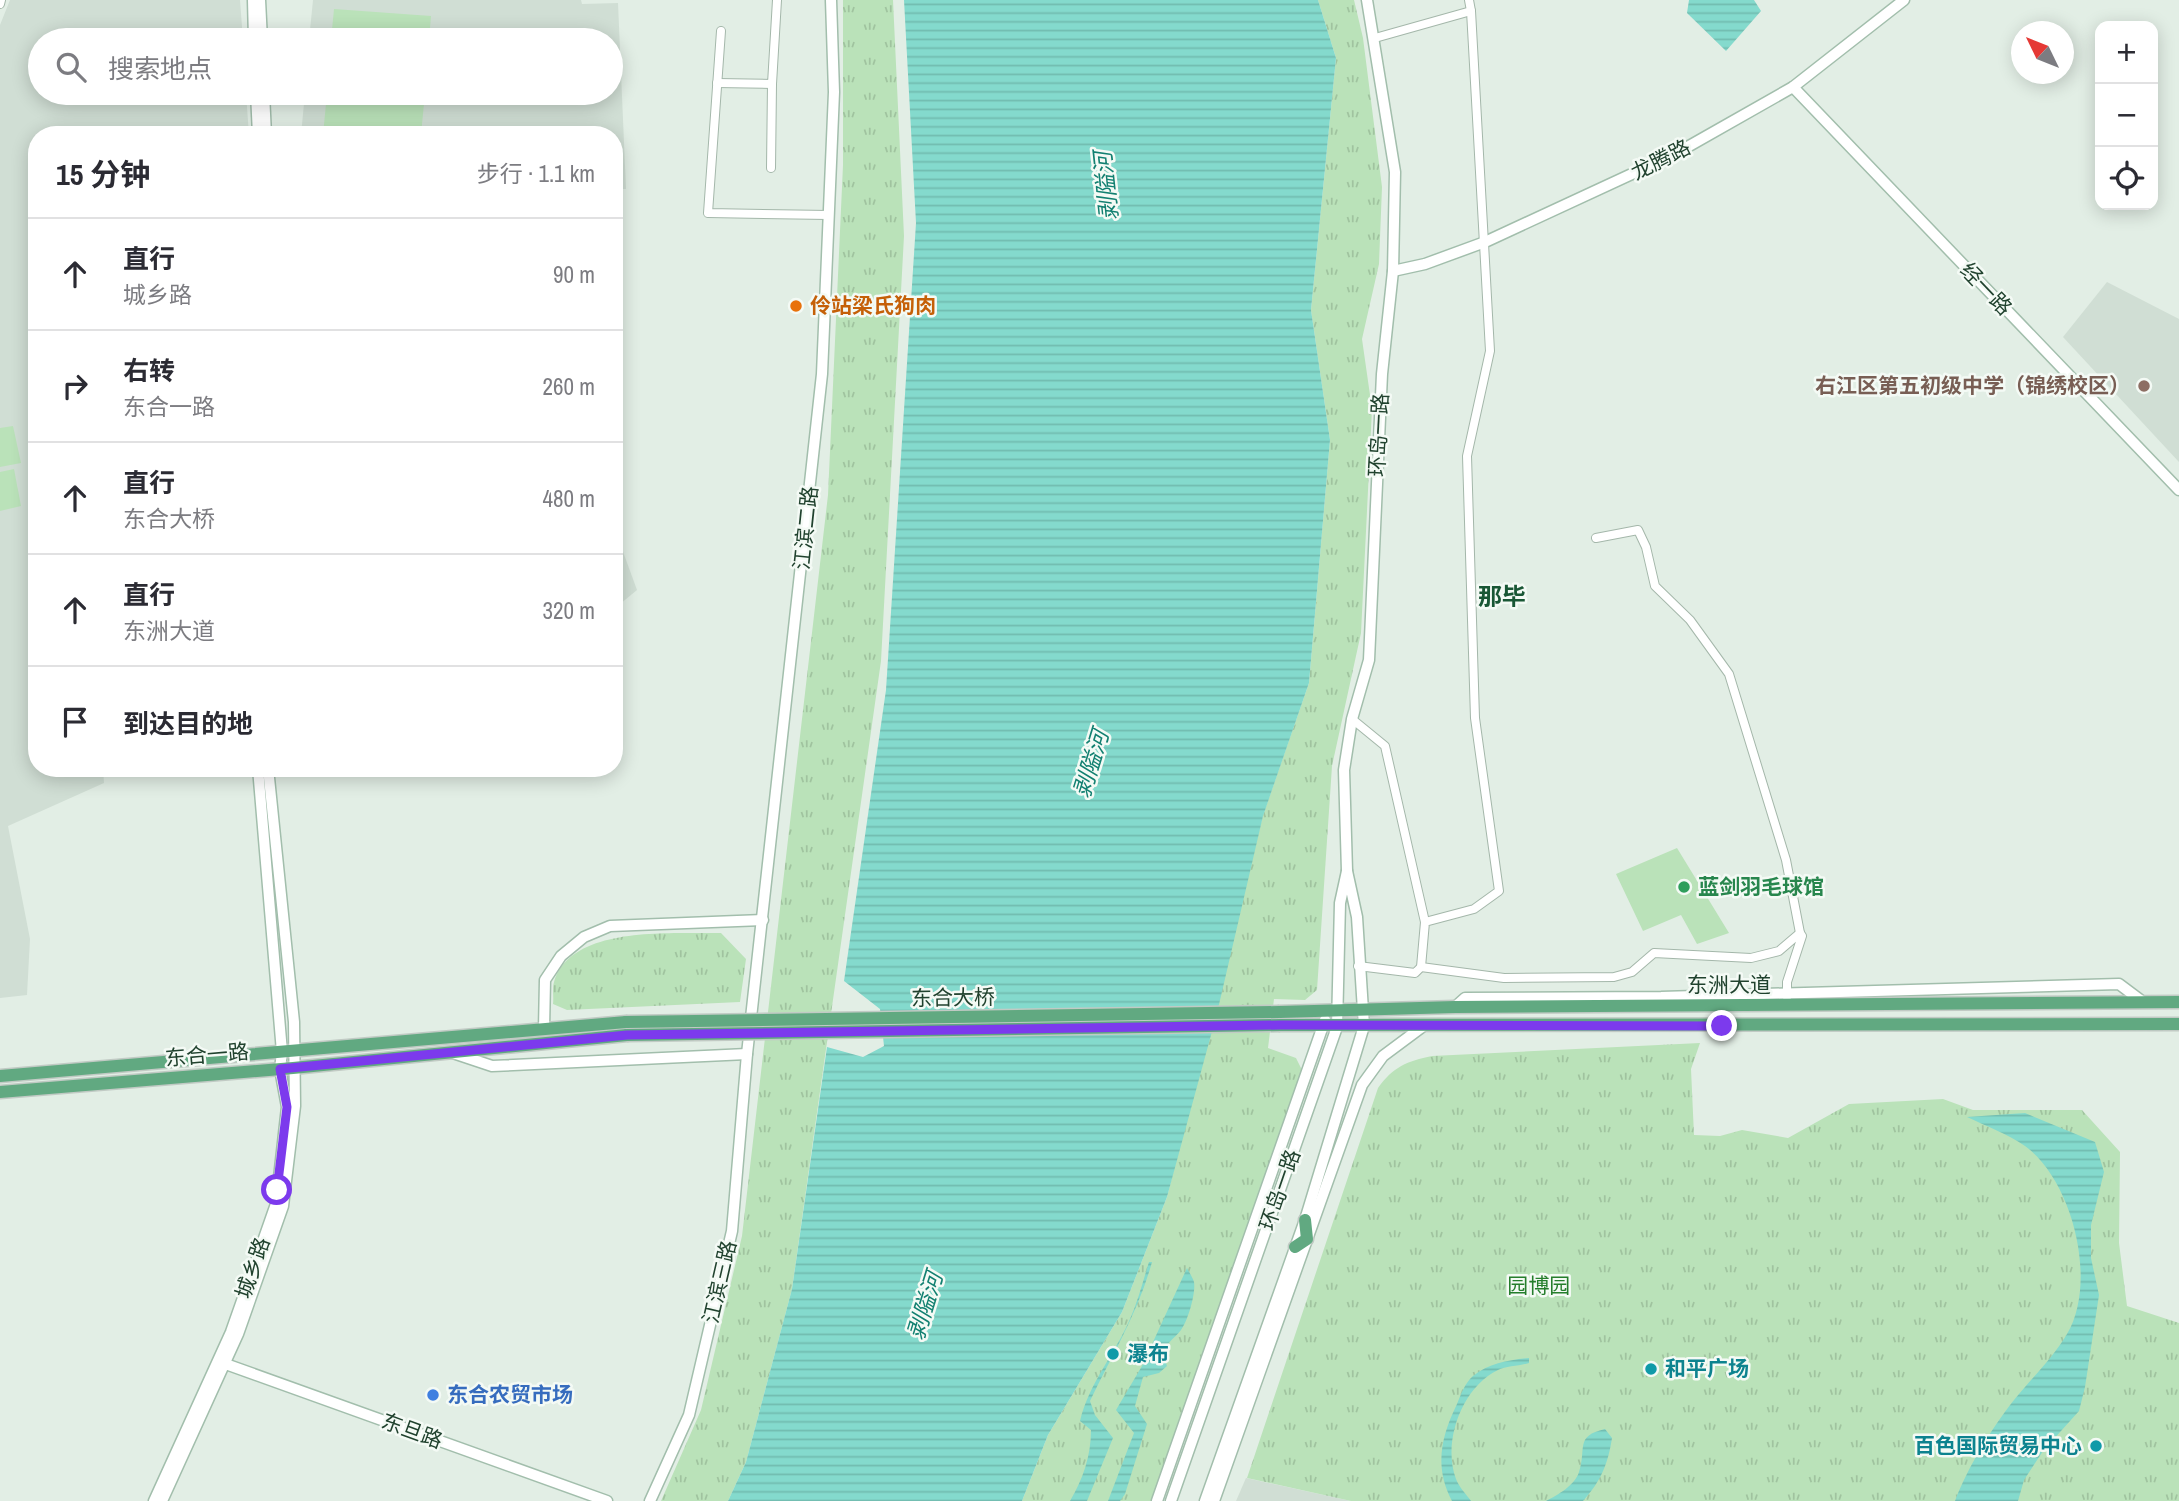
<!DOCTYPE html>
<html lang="zh">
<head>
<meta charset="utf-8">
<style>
  body { margin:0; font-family:"Archivo Narrow","Noto Sans SC",sans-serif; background:#f2f2f3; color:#2b2b33 }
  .controls { position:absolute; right:21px; top:21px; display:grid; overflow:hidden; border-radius:14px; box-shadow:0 4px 18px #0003 }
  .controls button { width:63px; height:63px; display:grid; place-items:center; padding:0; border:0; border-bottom:2px solid #e1e1e2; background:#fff; color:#2b2b33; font:35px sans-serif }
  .compass { position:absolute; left:2011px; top:21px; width:63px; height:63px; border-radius:50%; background:#fff; box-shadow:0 4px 18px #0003; rotate:313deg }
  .stop { position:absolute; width:21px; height:21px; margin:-16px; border:5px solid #7c3aed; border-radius:50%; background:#fff }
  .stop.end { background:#7c3aed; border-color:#fff; box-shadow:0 2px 7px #0008 }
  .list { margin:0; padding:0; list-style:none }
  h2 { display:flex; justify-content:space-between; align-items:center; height:91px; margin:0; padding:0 28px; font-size:30px }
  h2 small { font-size:23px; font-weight:400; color:#7c7c81 }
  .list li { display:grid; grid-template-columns:46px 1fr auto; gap:21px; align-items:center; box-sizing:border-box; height:112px; padding:0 28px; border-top:2px solid #e1e1e2 }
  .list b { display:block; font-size:26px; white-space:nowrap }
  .list p { margin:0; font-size:23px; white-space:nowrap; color:#7c7c81 }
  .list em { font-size:23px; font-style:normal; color:#7c7c81 }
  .icon { flex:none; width:38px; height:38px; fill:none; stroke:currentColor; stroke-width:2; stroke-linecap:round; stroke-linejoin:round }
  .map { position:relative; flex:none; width:2179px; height:1501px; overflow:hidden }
  .search { position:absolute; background:#fff; box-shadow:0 4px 18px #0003; left:28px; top:28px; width:595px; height:77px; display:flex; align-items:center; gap:18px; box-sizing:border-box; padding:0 24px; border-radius:38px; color:#7c7c81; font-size:26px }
  .panel { position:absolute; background:#fff; box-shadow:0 4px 18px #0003; left:28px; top:126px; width:595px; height:651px; border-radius:28px }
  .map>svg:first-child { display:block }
</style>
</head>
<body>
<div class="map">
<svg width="2179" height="1501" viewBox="0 0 2179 1501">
  <defs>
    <pattern id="grass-tufts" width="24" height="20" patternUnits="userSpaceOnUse" patternTransform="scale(1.75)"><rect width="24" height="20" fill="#bae2b9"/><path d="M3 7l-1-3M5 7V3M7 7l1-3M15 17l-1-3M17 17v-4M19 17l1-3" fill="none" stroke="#a0c39f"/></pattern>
    <pattern id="water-rules" width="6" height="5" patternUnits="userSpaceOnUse" patternTransform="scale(1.75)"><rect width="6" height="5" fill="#84dacd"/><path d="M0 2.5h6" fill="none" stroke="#72bcb0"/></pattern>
  </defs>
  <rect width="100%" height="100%" fill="#e2eee5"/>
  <g fill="#d0ded4">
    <path d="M10,0H240L243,40H40V93H246L249,135H37V768H103L104,783L8,826L30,939L27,995L0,998V25Z"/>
    <path d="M313,0H581L582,4L618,3L626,189H614V135H301L305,93H611V40H309Z"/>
    <path d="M2107,282L2179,319V462L2063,337Z"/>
    <path d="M614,527L637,590L614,609Z"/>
    <path d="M1246,1478L1351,1501H1236Z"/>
  </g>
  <g fill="url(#grass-tufts)">
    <path d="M843,0H893L904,236L881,661L792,1289L746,1462L728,1501H661L701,1410L742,1236L828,495L843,165Z"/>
    <path d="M1318,0H1354L1363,38L1382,187L1379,264L1362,339L1372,409L1361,633L1332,766L1317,990L1305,1000L1274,999L1268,1048L1296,1058L1302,1070L1151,1501H1022L1048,1435L1122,1312L1167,1197L1263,815L1309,683L1330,440L1311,310L1336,58Z"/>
    <path d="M721,933L746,959L740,1002L567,1010L553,1004C554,998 552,988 554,982C571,924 675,934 721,933Z"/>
    <path d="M1700,1043L1691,1069L1694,1135L1720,1136L1742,1130L1788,1138L1849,1104L1943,1099L1973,1110H2082L2120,1152L2119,1243L2127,1306L2179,1323V1501H1351L1247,1478L1378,1088C1393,1067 1407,1061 1432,1056Z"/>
  </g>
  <g fill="#bae2b9">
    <path d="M334,9L431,16L429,40H331Z"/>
    <path d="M327,93H425L421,135H323Z"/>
    <path d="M13,426L21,463L0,467V428Z"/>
    <path d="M14,469L21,506L0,511V472Z"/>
    <path d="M1677,848L1729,933L1697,944L1681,915L1643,931L1616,874Z"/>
  </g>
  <g fill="url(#water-rules)">
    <path d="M904,0H1318L1336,58L1311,310L1330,440L1309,683L1263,816L1217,1013L1167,1197L1122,1312L1048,1435L1022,1501H728L746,1462L792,1289L827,1047L863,1057L884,1046L880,1009L844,981L886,690L916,223Z"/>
    <path d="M1689,0H1754L1761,11L1726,51L1687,13Z"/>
    <path d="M2025,1113L2095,1142L2104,1172L2091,1225V1258L2099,1295L2085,1387L2079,1411L2043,1451L2024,1480L2018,1501H1955C1968,1467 1991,1429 2014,1400C2031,1379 2053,1358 2067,1334C2098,1282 2073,1181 2025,1146C2008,1134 1986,1126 1967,1117Z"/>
    <path d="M1149,1262H1152C1138,1313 1112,1355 1090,1401L1095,1415L1113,1438L1087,1501H1070C1083,1479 1091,1456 1091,1430L1080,1421C1089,1383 1115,1354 1130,1319C1138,1301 1143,1281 1149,1262Z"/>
    <path d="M1187,1268C1189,1272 1193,1278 1194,1282C1196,1293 1188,1321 1181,1330C1170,1344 1159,1345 1167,1366L1159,1373L1143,1377L1135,1406L1147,1424L1125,1494L1120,1501H1108L1134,1433L1116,1410L1142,1366Z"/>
    <path d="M1529,1358V1363C1520,1366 1506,1366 1498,1370C1462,1387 1442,1442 1456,1479C1459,1487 1466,1494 1471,1501H1452C1434,1467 1441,1437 1457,1404C1461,1394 1465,1383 1473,1376C1489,1363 1509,1360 1529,1358Z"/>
    <path d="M1605,1429L1612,1438C1608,1464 1601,1481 1583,1501H1546C1558,1495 1575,1485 1579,1472C1587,1449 1574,1436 1605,1429Z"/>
  </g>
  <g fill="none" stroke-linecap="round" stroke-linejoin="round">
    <g stroke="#a4b7aa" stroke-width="10">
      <g id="street">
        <path d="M0,4L1,0"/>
        <path d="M721,31L708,213L829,215"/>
        <path d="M1375,38L1471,11L1469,0"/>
        <path d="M717,83L772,84L777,0"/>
        <path d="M771,168L772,84"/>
        <path d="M1596,538L1638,530L1646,547L1655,586L1690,620L1729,674L1786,860L1800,933"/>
        <path d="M1352,719L1385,746L1425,922"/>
        <path d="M1358,966L1415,973L1421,967L1425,922L1474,909L1499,891L1475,718L1467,456L1490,351L1471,11"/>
        <path d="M1421,967L1504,978L1614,977L1632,972L1654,953L1751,958L1779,951L1800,933L1802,936L1787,982V997"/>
      </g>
    </g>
    <g stroke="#a2beac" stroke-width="13">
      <g id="secondary">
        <path d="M253,0L254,40"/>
        <path d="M260,0L262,40"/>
        <path d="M1793,87L2179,490"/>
        <path d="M256,93L258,135"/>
        <path d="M264,93L266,135"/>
        <path d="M1393,271L1425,264L1485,242L1675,154L1793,87L1904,0"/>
        <path d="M1347,871L1344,770L1352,719L1369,660L1382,374L1393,271L1395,172L1367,0"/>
        <path d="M1455,1007L1465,998L1661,997L2119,984L2143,1002"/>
        <path d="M544,1029L545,980L561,956L584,937L610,926L763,920"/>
        <path d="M453,1053L492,1066L747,1054"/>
        <path d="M220,1362L607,1501"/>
        <path d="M154,1501L231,1332L276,1204L287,1107L280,1069L282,1052L258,768"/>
        <path d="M162,1501L238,1334L283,1206L295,1106L294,1022L268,768"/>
        <path d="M650,1501L689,1415L732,1231L747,1054L822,374L834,92L831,0"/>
        <path d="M1157,1501L1325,1020"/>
        <path d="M1171,1501L1337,1027L1340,903L1347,871L1357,917L1364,1026L1305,1220L1205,1501"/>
        <path d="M1214,1501L1362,1085L1383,1056L1422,1027"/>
      </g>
    </g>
    <g stroke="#c1cac4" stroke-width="15">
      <g id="primary">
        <path d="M1279,1012L1455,1007L2179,1002"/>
        <path d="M1280,1025L2179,1024"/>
        <path d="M0,1076L626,1022"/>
        <path d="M0,1092L293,1068L627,1035"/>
        <path d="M1295,1247L1307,1239L1305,1220"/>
      </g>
    </g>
    <use href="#street" stroke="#fff" stroke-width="8"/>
    <use href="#secondary" stroke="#fff" stroke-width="10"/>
    <use href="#primary" stroke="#61a981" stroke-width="12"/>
    <g stroke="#c1cac4" stroke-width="15" stroke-linecap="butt">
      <g id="primary-bridge">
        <path d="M626,1022L1279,1012"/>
        <path d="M627,1035L1280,1025"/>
      </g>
    </g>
    <use href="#primary-bridge" stroke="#61a981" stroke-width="12"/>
  </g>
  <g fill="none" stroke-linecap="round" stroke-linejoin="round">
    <path stroke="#7c3aed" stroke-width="9" d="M277,1190L287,1107L280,1069L627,1035L1280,1025L1722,1026"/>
  </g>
  <circle fill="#e8710a" stroke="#f4faf5" stroke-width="2.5" cx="796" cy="306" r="7"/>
  <circle fill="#8d6e63" stroke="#f4faf5" stroke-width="2.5" cx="2144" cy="386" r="7"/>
  <circle fill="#2e9e5b" stroke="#f4faf5" stroke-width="2.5" cx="1684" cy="887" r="7"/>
  <g fill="#0f9aa8" stroke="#f4faf5" stroke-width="2.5">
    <circle cx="1113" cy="1354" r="7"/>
    <circle cx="1651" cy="1369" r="7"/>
    <circle cx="2096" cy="1446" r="7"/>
  </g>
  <circle fill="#3f7fe0" stroke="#f4faf5" stroke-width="2.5" cx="433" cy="1395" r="7"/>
  <g text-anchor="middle" stroke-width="5" stroke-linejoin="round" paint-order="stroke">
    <g font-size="21" fill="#20422e" stroke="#f4faf5">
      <text transform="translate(1661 160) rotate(-27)" y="7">龙腾路</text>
      <text transform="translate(1986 289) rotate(46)" y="7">经一路</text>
      <text transform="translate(1379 435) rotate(-87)" y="7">环岛一路</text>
      <text transform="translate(806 528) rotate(-84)" y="7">江滨二路</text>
      <text x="1729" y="992">东洲大道</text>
      <text transform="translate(953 998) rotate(-1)" y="7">东合大桥</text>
      <text transform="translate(207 1055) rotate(-5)" y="7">东合一路</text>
      <text transform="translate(1280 1190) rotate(-71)" y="7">环岛一路</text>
      <text transform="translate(253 1268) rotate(-71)" y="7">城乡路</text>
      <text transform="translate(720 1282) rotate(-77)" y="7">江滨三路</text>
      <text transform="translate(412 1431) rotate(20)" y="7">东旦路</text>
    </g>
    <g font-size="21" font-weight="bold" fill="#c56008" stroke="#f4faf5" text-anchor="start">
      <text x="810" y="313">伶站梁氏狗肉</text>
    </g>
    <g font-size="21" font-weight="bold" fill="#785e54" stroke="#f4faf5" text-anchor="end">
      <text x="2130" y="393">右江区第五初级中学（锦绣校区）</text>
    </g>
    <g font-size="21" font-weight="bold" fill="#27864d" stroke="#f4faf5" text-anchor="start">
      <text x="1698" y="894">蓝剑羽毛球馆</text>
    </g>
    <g font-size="21" fill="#257e2c" stroke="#f4faf5">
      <text x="1539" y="1293">园博园</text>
    </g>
    <g font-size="21" font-weight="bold" fill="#0d838f" stroke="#f4faf5" text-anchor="start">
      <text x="1127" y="1361">瀑布</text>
      <text x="1665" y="1376">和平广场</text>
      <text x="2082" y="1453" text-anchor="end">百色国际贸易中心</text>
    </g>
    <g font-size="21" font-weight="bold" fill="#366cbe" stroke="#f4faf5" text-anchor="start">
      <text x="447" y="1402">东合农贸市场</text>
    </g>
    <g font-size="23" font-style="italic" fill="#128071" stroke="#f4faf5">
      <text transform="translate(1106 186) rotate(-96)" y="8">剥隘河</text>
      <text transform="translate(1091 764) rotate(-73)" y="8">剥隘河</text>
      <text transform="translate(925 1306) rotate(-73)" y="8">剥隘河</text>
    </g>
    <g font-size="24" font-weight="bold" fill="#195735" stroke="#f4faf5">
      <text x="1502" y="605">那毕</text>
    </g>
  </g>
</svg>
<div class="controls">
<button>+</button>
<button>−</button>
<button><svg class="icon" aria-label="locate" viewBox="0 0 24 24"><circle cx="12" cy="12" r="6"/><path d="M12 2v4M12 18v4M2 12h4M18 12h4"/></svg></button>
</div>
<svg class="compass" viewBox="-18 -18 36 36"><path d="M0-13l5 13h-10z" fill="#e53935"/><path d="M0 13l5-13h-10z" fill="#7c7c81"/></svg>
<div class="stop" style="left:277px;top:1190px"></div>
<div class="stop end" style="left:1722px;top:1026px"></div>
<div class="search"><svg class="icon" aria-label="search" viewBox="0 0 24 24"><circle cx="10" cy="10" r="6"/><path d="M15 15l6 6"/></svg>搜索地点</div>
<section class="panel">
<h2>15 分钟<small>步行 · 1.1 km</small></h2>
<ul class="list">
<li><svg class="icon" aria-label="ahead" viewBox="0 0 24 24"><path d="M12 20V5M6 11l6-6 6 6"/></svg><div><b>直行</b><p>城乡路</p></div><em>90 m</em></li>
<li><svg class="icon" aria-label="right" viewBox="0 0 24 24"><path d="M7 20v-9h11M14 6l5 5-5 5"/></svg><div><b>右转</b><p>东合一路</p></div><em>260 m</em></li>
<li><svg class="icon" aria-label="ahead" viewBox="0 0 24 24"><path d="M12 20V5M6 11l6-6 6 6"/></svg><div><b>直行</b><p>东合大桥</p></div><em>480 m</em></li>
<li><svg class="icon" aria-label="ahead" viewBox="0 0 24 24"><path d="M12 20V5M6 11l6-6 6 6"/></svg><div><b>直行</b><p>东洲大道</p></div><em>320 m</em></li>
<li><svg class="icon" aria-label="arrive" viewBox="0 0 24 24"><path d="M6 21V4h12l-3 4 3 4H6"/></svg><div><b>到达目的地</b></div></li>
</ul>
</section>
</div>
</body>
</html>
